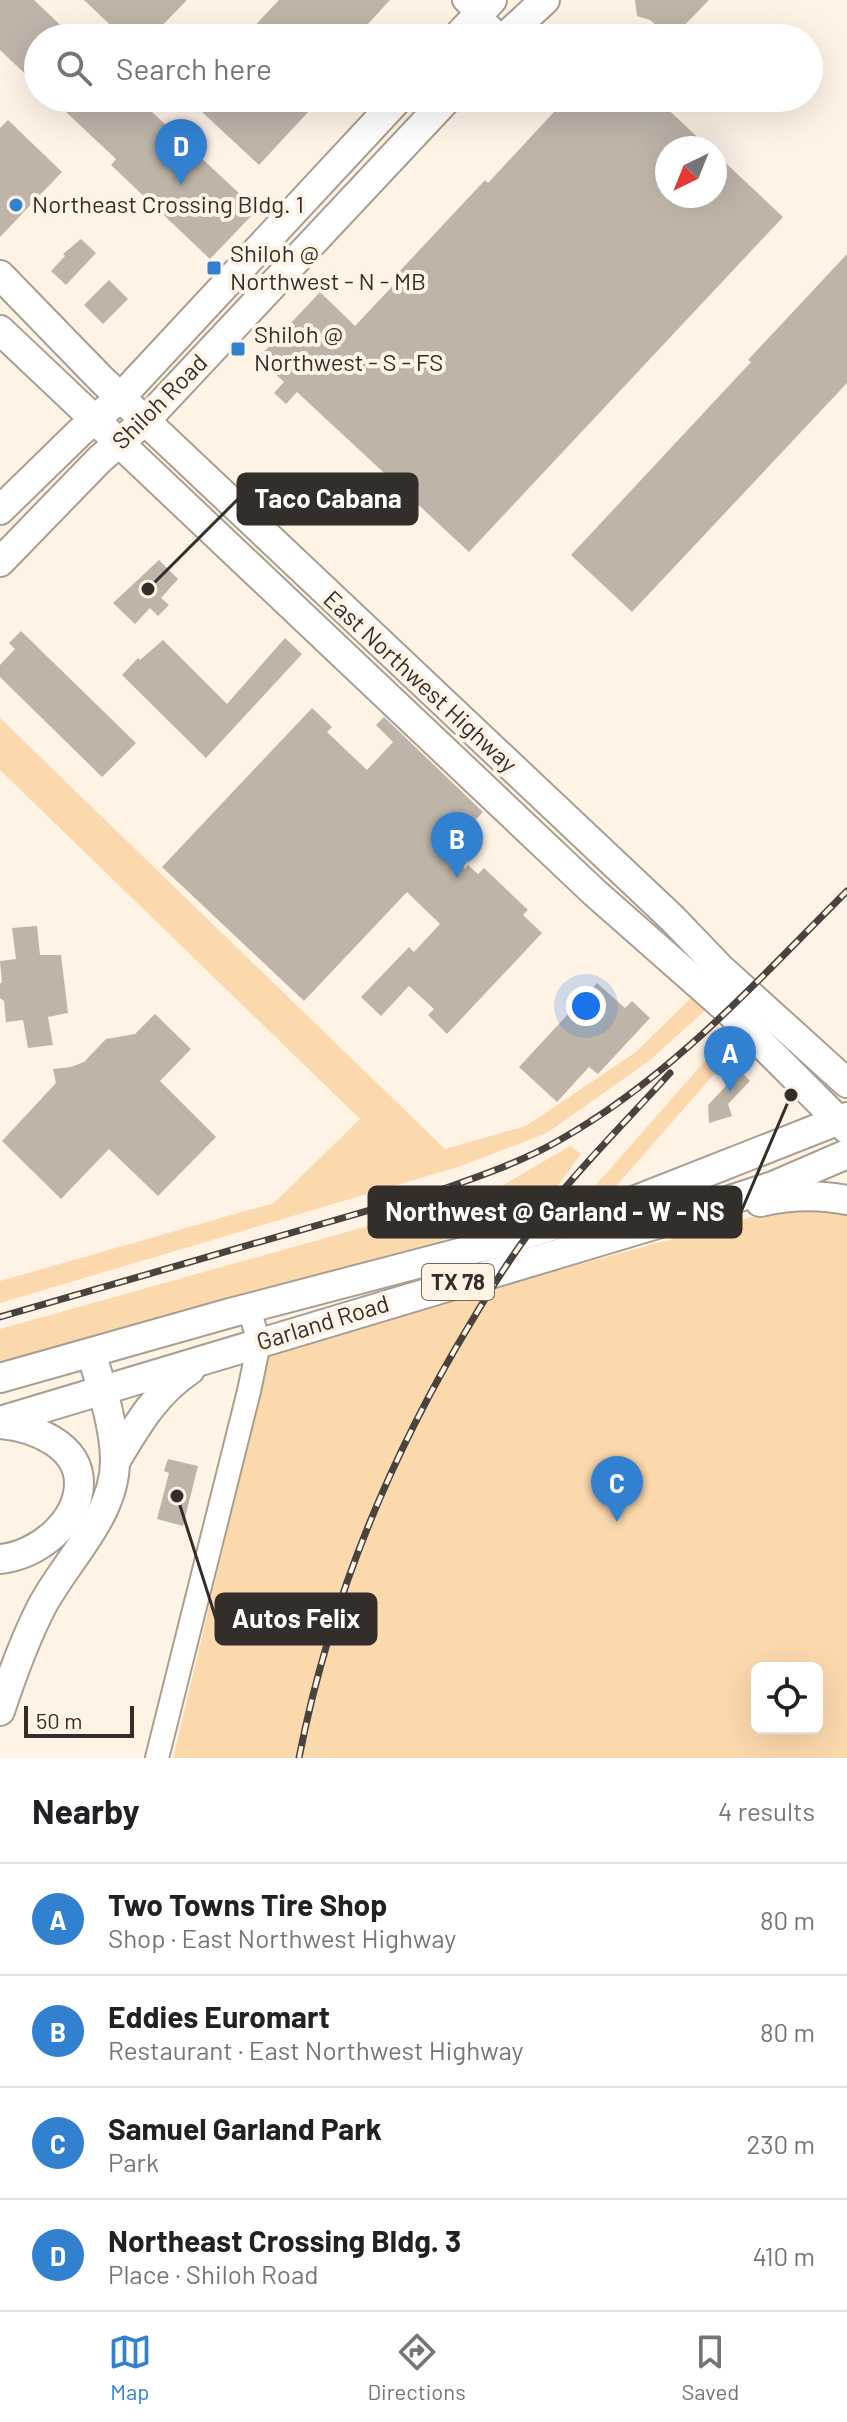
<!DOCTYPE html>
<html lang="en">
<head>
<meta charset="utf-8">
<style>
  body { margin:0; font-family:Barlow,sans-serif; background:#f2f2f2; color:#202124 }
  .controls { position:absolute; right:24px; bottom:24px; display:grid; overflow:hidden; border-radius:12px; box-shadow:0 8px 32px #0002 }
  .controls button { width:72px; height:72px; display:grid; place-items:center; padding:0; border:0; border-bottom:2px solid #e0e0e0; background:#fff; color:#202124; font:40px sans-serif }
  .compass { position:absolute; left:655px; top:136px; width:72px; height:72px; border-radius:50%; background:#fff; box-shadow:0 8px 32px #0002; rotate:223deg }
  .scale { position:absolute; left:24px; bottom:20px; width:110px; box-sizing:border-box; padding-left:8px; border:4px solid #332e2a; border-top:0; font-size:22px; line-height:28px; white-space:nowrap; color:#332e2a; -webkit-text-stroke:6px #fff3e6; paint-order:stroke }
  .you { position:absolute; left:586px; top:1006px; width:28px; height:28px; margin:-20px; border:6px solid #fff; border-radius:50%; background:#1a73e8; box-shadow:0 0 0 12px #1a73e833 }
  .badge { display:grid; place-items:center; width:52px; height:52px; border-radius:50%; background:#3281d0; color:#fff; font-size:26px; font-weight:700 }
  .pin { position:absolute; translate:-50% -66px; filter:drop-shadow(0 2px 4px #0008) }
  .pin::after { content:''; position:absolute; top:42px; width:28px; height:24px; background:inherit; clip-path:polygon(0 0,100% 0,50% 100%) }
  .list { margin:0; padding:0; list-style:none }
  h2 { display:flex; justify-content:space-between; align-items:center; height:104px; margin:0; padding:0 32px; font-size:34px }
  h2 small { font-size:26px; font-weight:400; color:#757577 }
  .list li { display:grid; grid-template-columns:52px 1fr auto; gap:24px; align-items:center; box-sizing:border-box; height:112px; padding:0 32px; border-top:2px solid #e0e0e0 }
  .list b { display:block; font-size:30px; white-space:nowrap }
  .list p { margin:0; font-size:26px; white-space:nowrap; color:#757577 }
  .list em { font-size:26px; font-style:normal; color:#757577 }
  .icon { flex:none; width:44px; height:44px; fill:none; stroke:currentColor; stroke-width:2; stroke-linecap:round; stroke-linejoin:round }
  .map { position:relative; flex:none; width:847px; height:1758px; overflow:hidden }
  .search { position:absolute; background:#fff; box-shadow:0 8px 32px #0002; left:24px; right:24px; top:24px; height:88px; display:flex; align-items:center; gap:20px; box-sizing:border-box; padding:0 28px; border-radius:44px; color:#757577; font-size:30px }
  .sheet { height:552px; background:#fff }
  nav { display:flex; justify-content:space-around; align-items:center; box-sizing:border-box; height:112px; border-top:2px solid #e0e0e0; background:#fff; font-size:22px; color:#757577 }
  nav a { display:grid; justify-items:center; gap:4px }
  nav .on { color:#3281d0 }
  .map>svg:first-child { display:block }
</style>
</head>
<body>
<div class="map">
<svg width="847" height="1758" viewBox="0 0 847 1758">
  <rect width="100%" height="100%" fill="#fff3e6"/>
  <g fill="#fcd8ad" fill-rule="evenodd">
    <path d="M0,718L445,1149L526,1126L636,1052L696,993L710,1006L649,1061L547,1133L458,1167L0,1303V1281L274,1203L360,1119L0,770Z"/>
    <path d="M733,1029L744,1040L610,1193L581,1202Z"/>
    <path d="M570,1146L581,1154L537,1214L0,1362V1329L493,1191Z"/>
    <path d="M786,1208L847,1215V1758H173L269,1356L511,1283ZM757,1668H817V1728H757Z"/>
  </g>
  <g fill="#beb4a8">
    <path d="M0,0H34L74,38H38V86L0,50Z"/>
    <path d="M84,0H187L150,38H124Z"/>
    <path d="M279,0H390L355,38H243Z"/>
    <path d="M635,0H709L672,38L650,20L637,16Z"/>
    <path d="M51,98H137L257,210L210,259L111,165L116,159Z"/>
    <path d="M187,98H310L304,104L310,110L259,165Z"/>
    <path d="M567,98H656L709,148H667V196H715V153L783,217L469,552L297,392L286,404L274,393L284,382L258,358L320,292L355,326L401,277L397,274L485,180L488,183Z"/>
    <path d="M8,120L62,172L0,237V128Z"/>
    <path d="M81,239L96,253L66,285L51,271L65,256L63,254Z"/>
    <path d="M847,254V383L632,612L571,555L751,362L748,360Z"/>
    <path d="M109,280L128,299L103,324L84,305Z"/>
    <path d="M159,560L178,579L161,598L169,605L158,616L150,608L135,624L113,603Z"/>
    <path d="M21,631L136,743L102,777L0,677V665L15,649L9,643Z"/>
    <path d="M285,638L302,654L206,758L122,675L138,658L140,660L163,640L227,704Z"/>
    <path d="M312,708L332,727L327,732L367,770L393,742L376,725L384,717L483,812L446,851L465,869L468,865L478,874L484,868L528,910L523,915L542,933L447,1034L428,1015L434,1009L409,986L381,1016L361,997L409,947L414,952L440,924L407,892L304,1001L162,867Z"/>
    <path d="M37,926L40,955H61L68,1013L48,1017L53,1045L28,1048L23,1020L6,1022L4,1001L0,998V984L2,982L0,961L16,959L12,928Z"/>
    <path d="M597,983L625,1008L632,1001L650,1018L598,1074L589,1067L557,1102L519,1067Z"/>
    <path d="M155,1014L191,1049L160,1081L216,1137L158,1196L109,1149L61,1199L2,1141L56,1083L53,1069L71,1067L84,1062L106,1039L135,1034Z"/>
    <path d="M740,1071L750,1081L728,1104L732,1116L709,1123L708,1105Z"/>
    <path d="M168,1459L198,1466L183,1526L157,1519L169,1473L164,1471Z"/>
  </g>
  <g fill="none" stroke-linecap="round" stroke-linejoin="round">
    <g stroke="#a99e92" stroke-width="26">
      <g id="minor">
        <path d="M464,0L502,38"/>
        <path d="M157,1758L249,1391L259,1343L249,1308"/>
      </g>
    </g>
    <g stroke="#a99e92" stroke-width="32">
      <g id="major">
        <path d="M456,38L492,0"/>
        <path d="M504,38L545,0"/>
        <path d="M0,275L102,380L673,919L720,968L847,1083"/>
        <path d="M0,330L595,893L729,1011L847,1129"/>
        <path d="M0,510L80,432L120,398L399,98"/>
        <path d="M0,562L100,459L146,420L448,98"/>
        <path d="M760,1202C790,1195 818,1194 847,1200"/>
        <path d="M0,1378L230,1313L501,1242L636,1200L847,1117"/>
        <path d="M0,1421L654,1225L773,1186L847,1154"/>
        <path d="M115,1462C136,1427 155,1393 190,1370"/>
        <path d="M0,1559C37,1556 79,1522 79,1483C79,1444 32,1427 1,1424"/>
        <path d="M0,1711C12,1675 24,1641 41,1608C65,1561 115,1517 115,1461C115,1427 101,1385 91,1353"/>
      </g>
    </g>
    <use href="#minor" stroke="#fff" stroke-width="22"/>
    <use href="#major" stroke="#fff" stroke-width="28"/>
    <g stroke="#49433e" stroke-width="7">
      <g id="rail">
        <path d="M0,1317L446,1188C483,1175 523,1161 558,1141C671,1078 757,981 847,891"/>
        <path d="M299,1758C329,1604 389,1458 470,1324C493,1285 519,1244 548,1208C586,1161 629,1118 670,1073"/>
      </g>
    </g>
    <use href="#rail" stroke="#fff3e6" stroke-width="4" stroke-dasharray="12" stroke-linecap="butt"/>
  </g>
  <g fill="#3281d0" stroke="#fff3e6" stroke-width="3">
    <circle cx="16" cy="205" r="8"/>
    <rect x="206" y="260" width="16" height="16" rx="4"/>
    <rect x="230" y="341" width="16" height="16" rx="4"/>
  </g>
  <g text-anchor="middle" stroke-width="8" stroke-linejoin="round" paint-order="stroke">
    <rect fill="#fff3e6" stroke="#706962" stroke-width="2" x="422" y="1264" width="72" height="36" rx="6"/>
    <g font-size="22" font-weight="bold" fill="#332e2a">
      <text x="458" y="1290">TX 78</text>
    </g>
    <g font-size="24" fill="#332e2a" stroke="#fff3e6" text-anchor="start">
      <text x="32" y="213">Northeast Crossing Bldg. 1</text>
      <text x="230" y="262">Shiloh @<tspan x="230" dy="28">Northwest - N - MB</tspan></text>
      <text x="254" y="343">Shiloh @<tspan x="254" dy="28">Northwest - S - FS</tspan></text>
    </g>
    <g font-size="24" fill="#332e2a" stroke="#fff3e6">
      <text transform="translate(160 402) rotate(-45)" y="8">Shiloh Road</text>
      <text transform="translate(420 682) rotate(43)" y="8">East Northwest Highway</text>
      <text transform="translate(323 1323) rotate(-17)" y="8">Garland Road</text>
    </g>
  </g>
  <path fill="none" stroke="#332e2a" stroke-width="3" d="M148 589L238 499M791 1095L741 1212M177 1496L216 1619"/>
  <g fill="#332e2a" stroke="#fff3e6" stroke-width="3">
    <circle cx="148" cy="589" r="8"/>
    <circle cx="791" cy="1095" r="8"/>
    <circle cx="177" cy="1496" r="8"/>
  </g>
  <g fill="#332e2a" stroke="#332e2a" stroke-width="3">
    <rect x="238" y="474" width="179" height="50" rx="8"/>
    <rect x="369" y="1187" width="372" height="50" rx="8"/>
    <rect x="216" y="1594" width="160" height="50" rx="8"/>
  </g>
  <g font-size="26" text-anchor="middle" font-weight="bold" fill="#fff">
    <text x="328" y="508">Taco Cabana</text>
    <text x="555" y="1221">Northwest @ Garland - W - NS</text>
    <text x="296" y="1628">Autos Felix</text>
  </g>
</svg>
<div class="controls">
<button><svg class="icon" aria-label="locate" viewBox="0 0 24 24"><circle cx="12" cy="12" r="6"/><path d="M12 2v4M12 18v4M2 12h4M18 12h4"/></svg></button>
</div>
<svg class="compass" viewBox="-18 -18 36 36"><path d="M0-13l5 13h-10z" fill="#e53935"/><path d="M0 13l5-13h-10z" fill="#757577"/></svg>
<div class="scale">50 m</div>
<div class="you"></div>
<div class="pin badge" style="left:730px;top:1092px">A</div>
<div class="pin badge" style="left:457px;top:878px">B</div>
<div class="pin badge" style="left:617px;top:1522px">C</div>
<div class="pin badge" style="left:181px;top:185px">D</div>
<div class="search"><svg class="icon" aria-label="search" viewBox="0 0 24 24"><circle cx="10" cy="10" r="6"/><path d="M15 15l6 6"/></svg>Search here</div>
</div>
<section class="sheet">
<h2>Nearby<small>4 results</small></h2>
<ul class="list">
<li><span class="badge">A</span><div><b>Two Towns Tire Shop</b><p>Shop · East Northwest Highway</p></div><em>80 m</em></li>
<li><span class="badge">B</span><div><b>Eddies Euromart</b><p>Restaurant · East Northwest Highway</p></div><em>80 m</em></li>
<li><span class="badge">C</span><div><b>Samuel Garland Park</b><p>Park</p></div><em>230 m</em></li>
<li><span class="badge">D</span><div><b>Northeast Crossing Bldg. 3</b><p>Place · Shiloh Road</p></div><em>410 m</em></li>
</ul>
</section>
<nav>
<a class="on"><svg class="icon" aria-label="map" viewBox="0 0 24 24"><path d="M3 6l6-2 6 2 6-2v14l-6 2-6-2-6 2zM9 4v14M15 6v14"/></svg>Map</a>
<a><svg class="icon" aria-label="directions" viewBox="0 0 24 24"><path d="M12 3l9 9-9 9-9-9zM9 14v-3h6M13 9l2 2-2 2"/></svg>Directions</a>
<a><svg class="icon" aria-label="saved" viewBox="0 0 24 24"><path d="M7 4h10v16l-5-4-5 4z"/></svg>Saved</a>
</nav>
</body>
</html>
